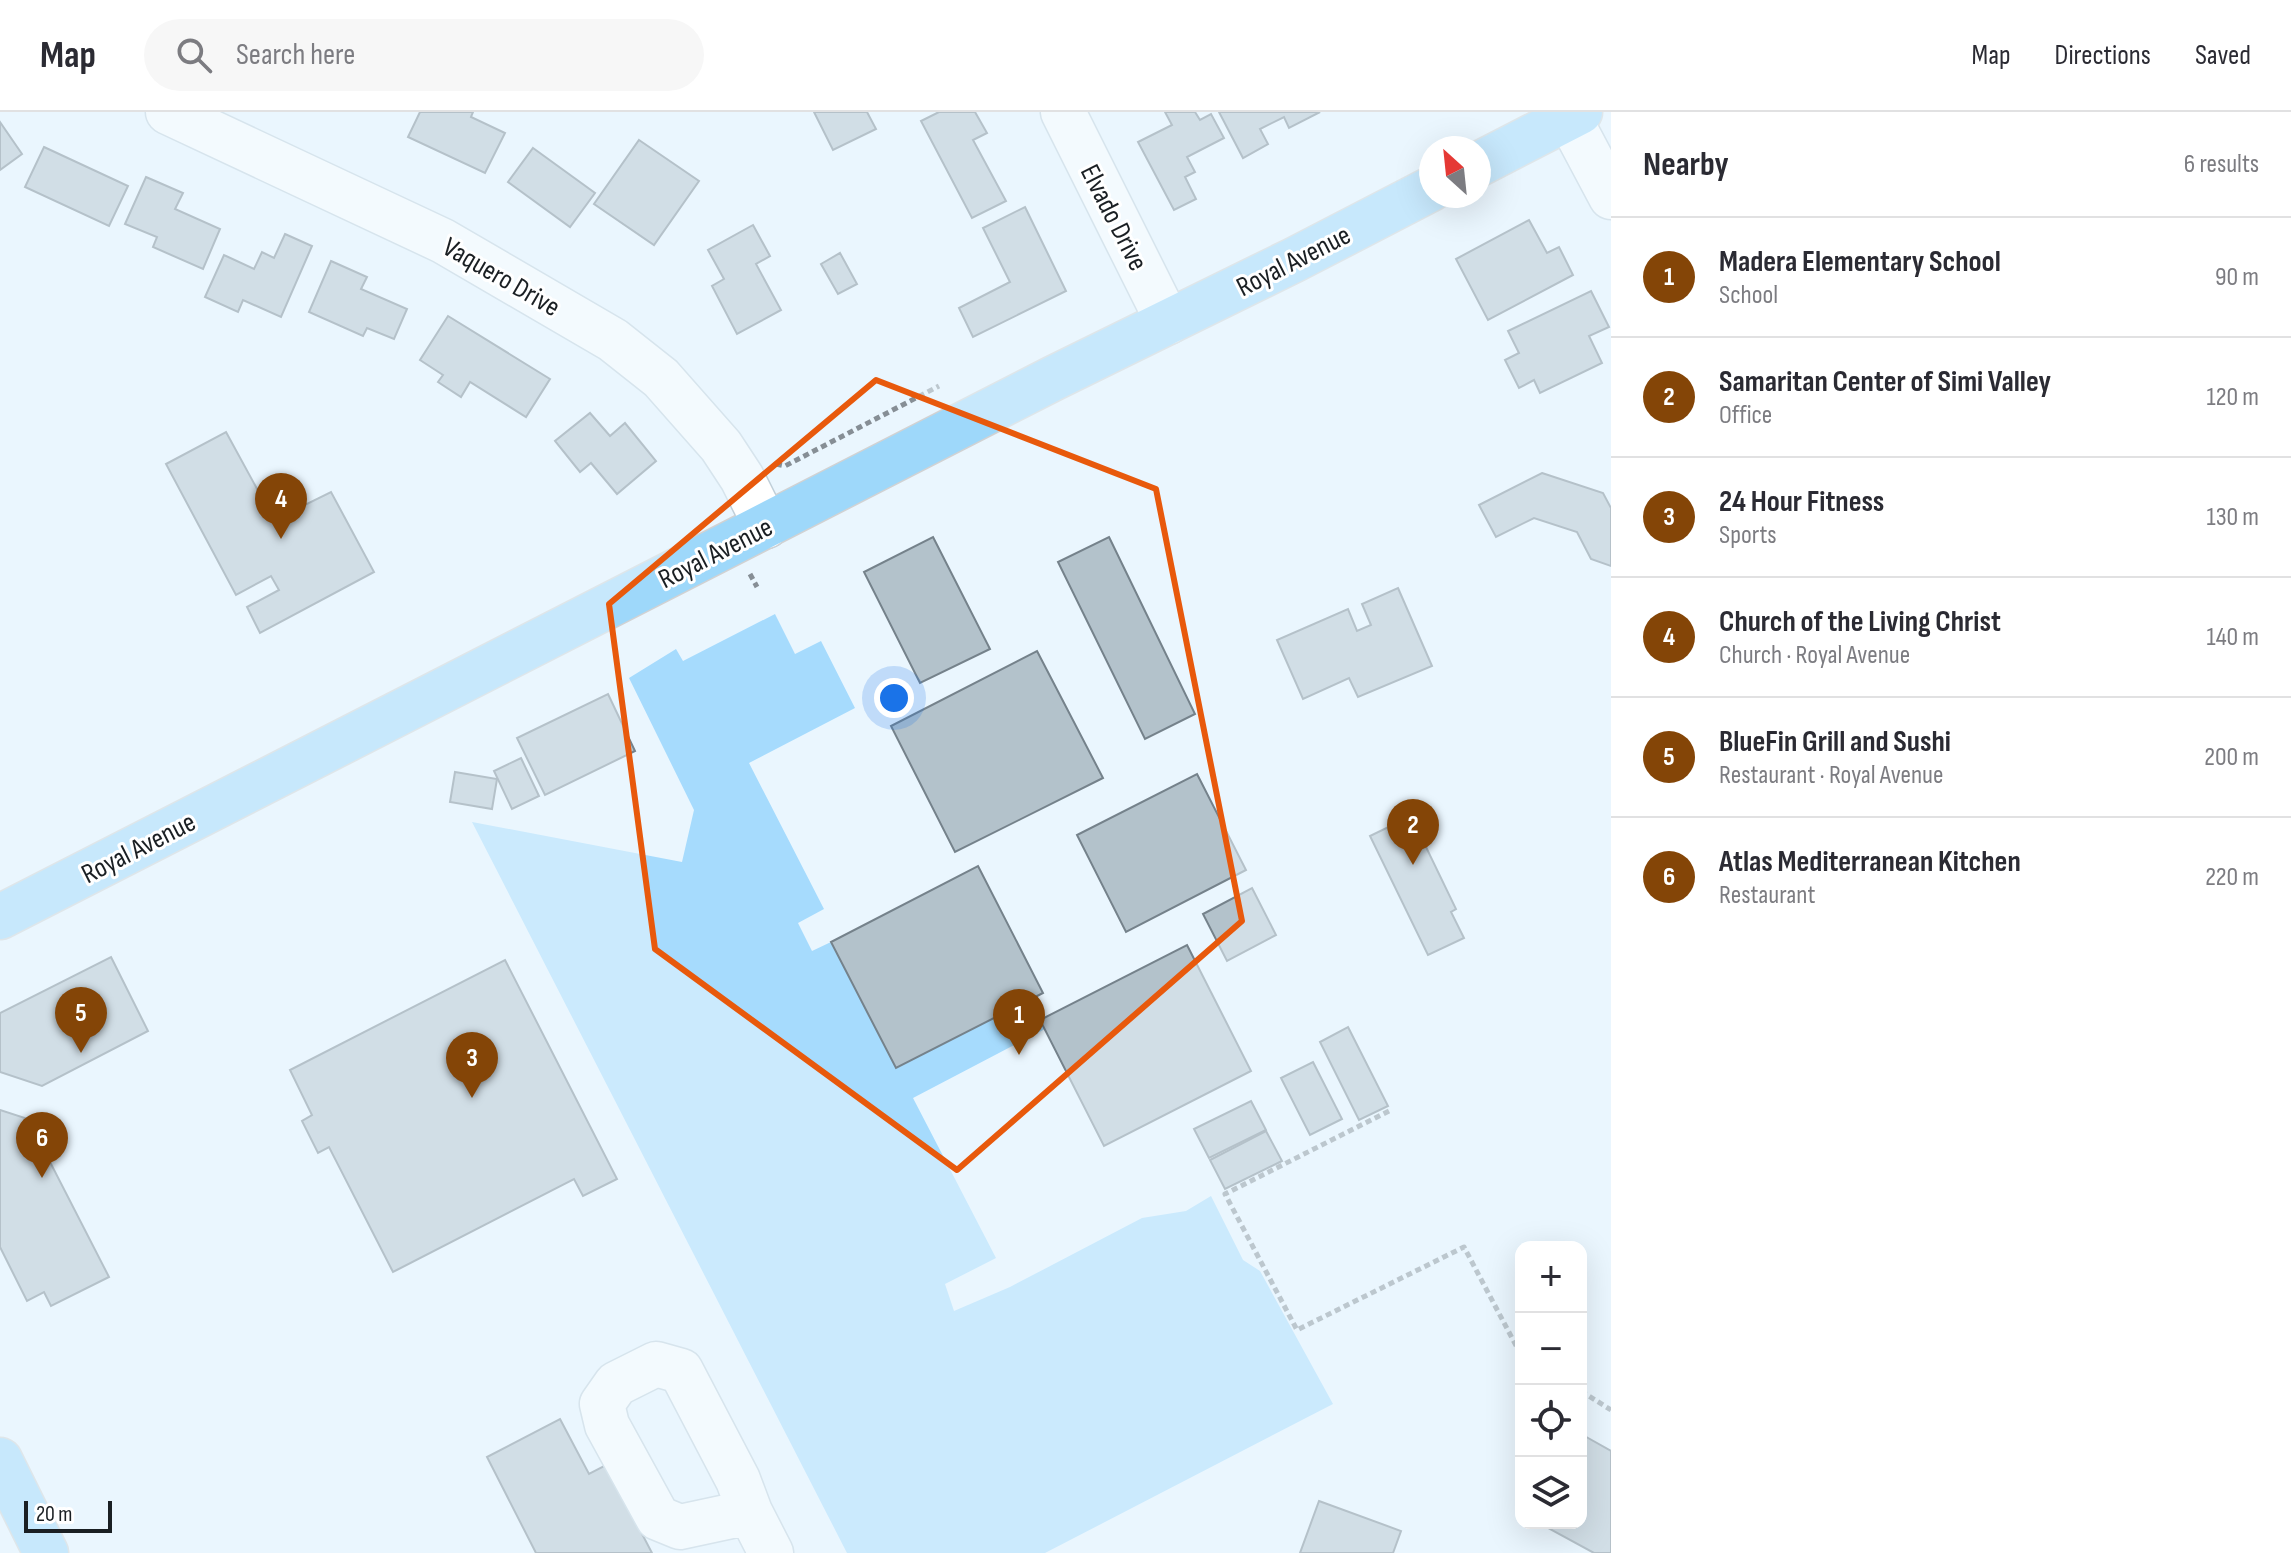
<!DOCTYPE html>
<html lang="en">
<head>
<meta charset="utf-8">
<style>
  body { margin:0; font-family:"Sofia Sans Condensed",sans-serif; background:#f7f7f7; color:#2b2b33 }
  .controls { position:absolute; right:24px; bottom:24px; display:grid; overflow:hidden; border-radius:16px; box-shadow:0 8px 32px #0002 }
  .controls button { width:72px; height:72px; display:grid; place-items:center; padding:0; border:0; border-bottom:2px solid #e1e1e2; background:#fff; color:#2b2b33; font:40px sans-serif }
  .compass { position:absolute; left:1419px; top:24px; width:72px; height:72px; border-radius:50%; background:#fff; box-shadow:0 8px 32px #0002; rotate:333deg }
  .scale { position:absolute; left:24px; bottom:20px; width:88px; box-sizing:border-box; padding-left:8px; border:4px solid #1a1f23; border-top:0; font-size:22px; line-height:28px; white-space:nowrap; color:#1a1f23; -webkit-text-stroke:6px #fff; paint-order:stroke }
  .you { position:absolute; left:894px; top:586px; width:28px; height:28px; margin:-20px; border:6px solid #fff; border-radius:50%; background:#1a73e8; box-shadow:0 0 0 12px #1a73e833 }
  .badge { display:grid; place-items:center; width:52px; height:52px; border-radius:50%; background:#844507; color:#fff; font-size:26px; font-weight:700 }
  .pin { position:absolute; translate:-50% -66px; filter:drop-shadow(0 2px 4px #0008) }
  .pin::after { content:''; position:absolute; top:42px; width:28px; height:24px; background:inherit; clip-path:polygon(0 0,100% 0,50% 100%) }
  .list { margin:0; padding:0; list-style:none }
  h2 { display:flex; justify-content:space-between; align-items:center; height:104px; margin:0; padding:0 32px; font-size:34px }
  h2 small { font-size:26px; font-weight:400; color:#7c7c81 }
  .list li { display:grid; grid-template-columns:52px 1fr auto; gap:24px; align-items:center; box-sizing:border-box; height:120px; padding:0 32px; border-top:2px solid #e1e1e2 }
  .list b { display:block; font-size:30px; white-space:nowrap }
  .list p { margin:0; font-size:26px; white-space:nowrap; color:#7c7c81 }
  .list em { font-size:26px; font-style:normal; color:#7c7c81 }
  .icon { flex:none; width:44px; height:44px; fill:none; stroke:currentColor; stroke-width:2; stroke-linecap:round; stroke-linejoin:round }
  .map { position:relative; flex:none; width:1611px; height:1441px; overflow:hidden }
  header { display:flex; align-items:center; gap:48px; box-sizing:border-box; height:112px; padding:0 40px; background:#fff; border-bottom:2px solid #e1e1e2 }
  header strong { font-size:38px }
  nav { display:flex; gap:44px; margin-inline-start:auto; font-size:28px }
  .search { width:560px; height:72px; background:#f7f7f7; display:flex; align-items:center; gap:20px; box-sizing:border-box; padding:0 28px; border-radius:44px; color:#7c7c81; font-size:30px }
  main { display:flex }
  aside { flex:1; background:#fff }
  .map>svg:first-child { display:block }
</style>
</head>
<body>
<header>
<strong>Map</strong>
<div class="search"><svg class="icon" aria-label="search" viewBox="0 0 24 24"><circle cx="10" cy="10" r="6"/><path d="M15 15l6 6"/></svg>Search here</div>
<nav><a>Map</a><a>Directions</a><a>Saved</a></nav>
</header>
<main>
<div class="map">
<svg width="1611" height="1441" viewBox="0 0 1611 1441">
  <rect width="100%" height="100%" fill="#eaf6fe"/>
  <path fill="#a6dbfd" d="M775,502L795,542L821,529L855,596L749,651L824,797L798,811L812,839L831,830L896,956L1029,888L1045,917L913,986L996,1146L945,1172L954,1199L1010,1175L1142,1106L1186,1099L1211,1084L1243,1148L1260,1159L1333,1292L1045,1441H847L472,710L682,750L694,698L629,566L676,537L683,549Z"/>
  <g fill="#b3c2cb" stroke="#75828b" stroke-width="2">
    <path d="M420,0H473L471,5L505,21L485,61L408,25Z"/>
    <path d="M814,0H867L876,17L833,38Z"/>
    <path d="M939,0H975L987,21L973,28L1006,89L972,106L921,9Z"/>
    <path d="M1165,0H1195L1200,8L1211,2L1224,26L1187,45L1195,60L1185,65L1196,87L1174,98L1138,30L1172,13Z"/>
    <path d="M1219,0H1320L1289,16L1284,5L1260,17L1268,32L1243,46Z"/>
    <path d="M0,10L22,42L0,58Z"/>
    <path d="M639,28L699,69L654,133L594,92Z"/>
    <path d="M44,35L128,74L109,114L25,75Z"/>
    <path d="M533,36L595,81L570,115L508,70Z"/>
    <path d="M146,65L183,81L175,97L220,117L203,157L153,135L157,125L125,112Z"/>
    <path d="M1025,95L1066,179L973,225L959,196L1010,170L983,116Z"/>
    <path d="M1529,108L1547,141L1559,135L1573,163L1488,208L1456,147Z"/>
    <path d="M753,113L770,144L756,152L781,198L737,222L712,174L724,167L708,138Z"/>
    <path d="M285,122L312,134L281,205L243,188L238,200L205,185L224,143L254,157L262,140L274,146Z"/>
    <path d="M840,141L857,172L838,182L821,152Z"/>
    <path d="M331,149L367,165L361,177L407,197L394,227L367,216L363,224L309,200Z"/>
    <path d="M1591,179L1609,215L1589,224L1602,251L1540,281L1534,268L1519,276L1505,248L1519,241L1508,219Z"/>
    <path d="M448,204L550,267L526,305L470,270L461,285L438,270L443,263L420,248Z"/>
    <path d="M590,301L610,324L625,311L656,349L617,382L591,351L580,360L555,329Z"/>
    <path d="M226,320L262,386L293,369L305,393L331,380L374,460L260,521L247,495L279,478L271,464L236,483L166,352Z"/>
    <path d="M1542,361L1603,381L1611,396V454L1591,447L1577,420L1534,406L1496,425L1479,393Z"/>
    <path d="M933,425L990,537L920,571L864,460Z"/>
    <path d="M1109,425L1195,602L1145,627L1058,450Z"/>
    <path d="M1398,476L1432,554L1358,585L1349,566L1303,587L1277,528L1348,497L1357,519L1371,513L1362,492Z"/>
    <path d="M1037,539L1103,666L955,740L891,614Z"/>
    <path d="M608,582L635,639L545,683L517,626Z"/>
    <path d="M521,646L539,684L512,697L494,659Z"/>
    <path d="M455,660L497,667L492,697L450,690Z"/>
    <path d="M1197,662L1246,758L1126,820L1077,723Z"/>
    <path d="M1411,704L1456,797L1451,800L1464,826L1428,843L1370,724Z"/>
    <path d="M978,754L1043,881L896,956L831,830Z"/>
    <path d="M1252,776L1276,823L1227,849L1203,802Z"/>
    <path d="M1187,833L1251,959L1104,1034L1040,908Z"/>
    <path d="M111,845L148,919L42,974L0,960V901Z"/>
    <path d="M505,848L617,1067L583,1084L574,1067L393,1160L329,1035L318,1041L302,1009L312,1003L290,958Z"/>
    <path d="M1348,915L1388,994L1359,1008L1320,930Z"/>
    <path d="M1313,950L1342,1007L1310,1023L1281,966Z"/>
    <path d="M1251,989L1266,1018L1209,1046L1194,1017Z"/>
    <path d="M0,998L28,1007L109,1165L51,1194L44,1180L27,1189L0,1135Z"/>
    <path d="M1266,1019L1282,1049L1225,1077L1210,1048Z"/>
    <path d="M560,1307L589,1362L606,1353L652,1441H536L487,1345Z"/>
    <path d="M1581,1322L1611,1339V1441H1594L1539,1411H1581Z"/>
    <path d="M1319,1389L1401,1419L1393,1441H1300Z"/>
  </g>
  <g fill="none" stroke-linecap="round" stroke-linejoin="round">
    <g stroke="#c0cfd9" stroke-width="47">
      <g id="minor">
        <path d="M168,0L443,129L613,228L661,266L721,334L742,366L766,414"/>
        <path d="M1063,0L1168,210"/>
        <path d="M1569,6L1611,85"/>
        <path d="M750,1400L680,1415L658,1406L607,1313L602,1292L616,1272L656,1252L681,1259L738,1368L750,1400L771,1441"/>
      </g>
    </g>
    <g stroke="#d1d2d3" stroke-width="47">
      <g id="major">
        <path d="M1479,52L1580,0"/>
        <path d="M0,805L1054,266L1294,148L1431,77"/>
        <path d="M0,1348L46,1441"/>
      </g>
    </g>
    <g stroke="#868e95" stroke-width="5" stroke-dasharray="6 4" stroke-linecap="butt">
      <path d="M776,352L785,354L939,274"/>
      <path d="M750,462L757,475"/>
      <path d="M1389,999L1225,1082L1297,1218L1464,1135L1521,1243"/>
      <path d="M1581,1279L1611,1298"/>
    </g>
    <use href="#minor" stroke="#fff" stroke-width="44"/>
    <use href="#major" stroke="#9ed8fa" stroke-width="44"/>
  </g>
  <path d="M0 0H1611V1441H0ZM876,268L1156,377L1242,809L957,1058L655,837L609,492Z" fill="#eaf6fe" fill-opacity=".55" fill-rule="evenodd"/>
  <path fill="none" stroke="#e8590c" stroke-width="6" stroke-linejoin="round" d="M876,268L1156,377L1242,809L957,1058L655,837L609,492Z"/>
  <g text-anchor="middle" stroke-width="6" stroke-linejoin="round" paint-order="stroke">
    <g font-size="28" fill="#1a1f23" stroke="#fff">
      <text transform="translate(1115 105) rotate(63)" y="10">Elvado Drive</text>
      <text transform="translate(1293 148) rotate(-27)" y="10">Royal Avenue</text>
      <text transform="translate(502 164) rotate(30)" y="10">Vaquero Drive</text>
      <text transform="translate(715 440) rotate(-27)" y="10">Royal Avenue</text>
      <text transform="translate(138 735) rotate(-27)" y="10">Royal Avenue</text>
    </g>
  </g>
</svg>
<div class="controls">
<button>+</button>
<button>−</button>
<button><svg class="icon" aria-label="locate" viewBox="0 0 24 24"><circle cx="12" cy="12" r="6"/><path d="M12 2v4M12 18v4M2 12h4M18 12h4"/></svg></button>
<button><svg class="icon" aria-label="layers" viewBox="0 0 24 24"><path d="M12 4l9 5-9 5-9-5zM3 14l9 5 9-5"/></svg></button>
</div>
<svg class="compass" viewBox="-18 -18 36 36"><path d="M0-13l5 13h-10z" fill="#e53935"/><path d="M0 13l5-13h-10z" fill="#7c7c81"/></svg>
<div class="scale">20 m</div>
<div class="you"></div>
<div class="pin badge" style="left:1019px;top:943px">1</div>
<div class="pin badge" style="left:1413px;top:753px">2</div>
<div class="pin badge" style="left:472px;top:986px">3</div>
<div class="pin badge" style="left:281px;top:427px">4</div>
<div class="pin badge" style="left:81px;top:941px">5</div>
<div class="pin badge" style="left:42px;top:1066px">6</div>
</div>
<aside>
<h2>Nearby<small>6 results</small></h2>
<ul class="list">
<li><span class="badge">1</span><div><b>Madera Elementary School</b><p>School</p></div><em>90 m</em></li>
<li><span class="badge">2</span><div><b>Samaritan Center of Simi Valley</b><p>Office</p></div><em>120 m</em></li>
<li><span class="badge">3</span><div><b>24 Hour Fitness</b><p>Sports</p></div><em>130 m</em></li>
<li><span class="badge">4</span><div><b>Church of the Living Christ</b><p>Church · Royal Avenue</p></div><em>140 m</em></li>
<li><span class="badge">5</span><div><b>BlueFin Grill and Sushi</b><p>Restaurant · Royal Avenue</p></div><em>200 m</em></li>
<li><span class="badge">6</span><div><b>Atlas Mediterranean Kitchen</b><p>Restaurant</p></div><em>220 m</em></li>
</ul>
</aside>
</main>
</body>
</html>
